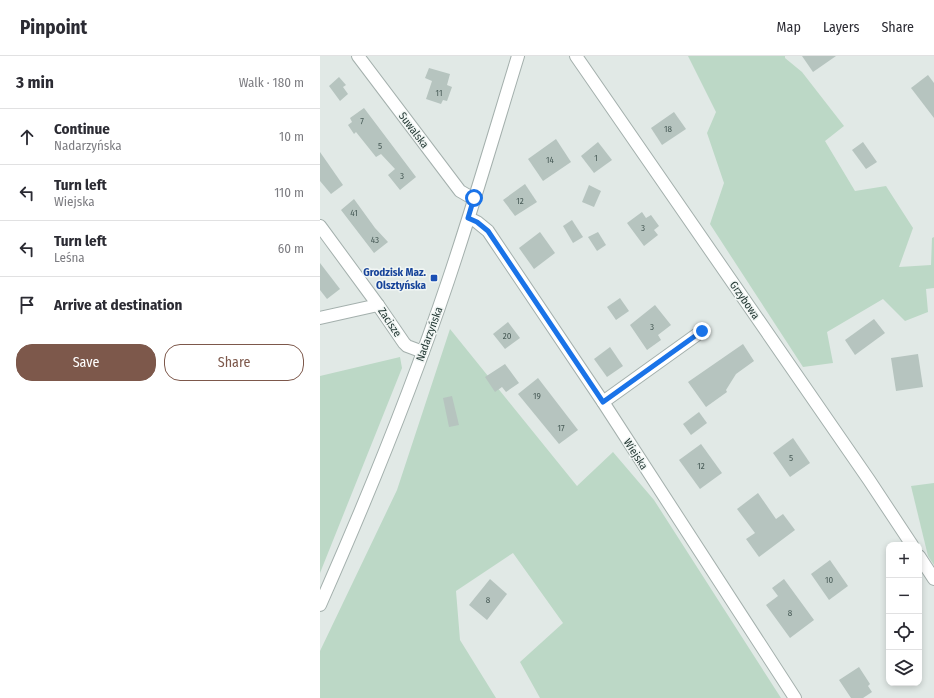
<!DOCTYPE html>
<html lang="en">
<head>
<meta charset="utf-8">
<style>
  body { margin:0; font-family:"Fira Sans Condensed",sans-serif; background:#f2f2f3; color:#2b2b33 }
  .controls { position:absolute; right:12px; bottom:12px; display:grid; overflow:hidden; border-radius:8px; box-shadow:0 2px 6px #0003 }
  .controls button { width:36px; height:36px; display:grid; place-items:center; padding:0; border:0; border-bottom:1px solid #e1e1e2; background:#fff; color:#2b2b33; font:20px sans-serif }
  .stop { position:absolute; width:12px; height:12px; margin:-9px; border:3px solid #1a73e8; border-radius:50%; background:#fff }
  .stop.end { background:#1a73e8; border-color:#fff; box-shadow:0 1px 4px #0008 }
  .list { margin:0; padding:0; list-style:none }
  h2 { display:flex; justify-content:space-between; align-items:center; height:52px; margin:0; padding:0 16px; font-size:17px }
  h2 small { font-size:13px; font-weight:400; color:#7c7c81 }
  .list li { display:grid; grid-template-columns:26px 1fr auto; gap:12px; align-items:center; box-sizing:border-box; height:56px; padding:0 16px; border-top:1px solid #e1e1e2 }
  .list b { display:block; font-size:15px; white-space:nowrap }
  .list p { margin:0; font-size:13px; white-space:nowrap; color:#7c7c81 }
  .list em { font-size:13px; font-style:normal; color:#7c7c81 }
  .actions { display:flex; gap:8px; padding:12px 16px }
  .actions a { flex:1; padding:9px 0; border:1px solid #7d584b; border-radius:16px; text-align:center; font-size:14px; color:#7d584b }
  .actions .main { background:#7d584b; color:#fff }
  .icon { flex:none; width:22px; height:22px; fill:none; stroke:currentColor; stroke-width:2; stroke-linecap:round; stroke-linejoin:round }
  .map { position:relative; flex:none; width:614px; height:642px; overflow:hidden }
  header { display:flex; align-items:center; gap:24px; box-sizing:border-box; height:56px; padding:0 20px; background:#fff; border-bottom:1px solid #e1e1e2 }
  header strong { font-size:19px }
  nav { display:flex; gap:22px; margin-inline-start:auto; font-size:14px }
  main { display:flex }
  aside { flex:1; background:#fff }
  .map>svg:first-child { display:block }
</style>
</head>
<body>
<header>
<strong>Pinpoint</strong>
<nav><a>Map</a><a>Layers</a><a>Share</a></nav>
</header>
<main>
<aside>
<h2>3 min<small>Walk · 180 m</small></h2>
<ul class="list">
<li><svg class="icon" aria-label="ahead" viewBox="0 0 24 24"><path d="M12 20V5M6 11l6-6 6 6"/></svg><div><b>Continue</b><p>Nadarzyńska</p></div><em>10 m</em></li>
<li><svg class="icon" aria-label="left" viewBox="0 0 24 24"><path d="M17 20v-9H6M10 6l-5 5 5 5"/></svg><div><b>Turn left</b><p>Wiejska</p></div><em>110 m</em></li>
<li><svg class="icon" aria-label="left" viewBox="0 0 24 24"><path d="M17 20v-9H6M10 6l-5 5 5 5"/></svg><div><b>Turn left</b><p>Leśna</p></div><em>60 m</em></li>
<li><svg class="icon" aria-label="arrive" viewBox="0 0 24 24"><path d="M6 21V4h12l-3 4 3 4H6"/></svg><div><b>Arrive at destination</b></div></li>
</ul>
<div class="actions"><a class="main">Save</a><a>Share</a></div>
</aside>
<div class="map">
<svg width="614" height="642" viewBox="0 0 614 642">
  <rect width="100%" height="100%" fill="#e1e9e6"/>
  <g fill="#bcd8c6">
    <path d="M368,0H465V2L482,16L524,70L505,85L535,135L566,130L593,172L579,211L611,209L612,182L614,181V232L606,233L608,256L585,265L563,243L507,276L513,307L483,311L390,168L404,127L387,77L396,56Z"/>
    <path d="M130,273L257,430L293,396L334,444L461,642H220L200,606L243,567L193,497L136,535L140,584L176,642H0V595L77,434Z"/>
    <path d="M80,301L82,312L0,517V320Z"/>
    <path d="M614,427V509L608,500L591,430Z"/>
  </g>
  <g fill="#b6c4bf">
    <path d="M482,0H516L493,16Z"/>
    <path d="M109,12L130,18L127,29L132,31L127,45L123,44L121,48L106,43L112,25L105,22Z"/>
    <path d="M608,19L614,27V62L591,32Z"/>
    <path d="M19,21L26,29L23,31L28,38L20,45L9,30Z"/>
    <path d="M44,52L96,121L80,134L68,119L75,113L61,98L56,101L36,76L34,78L28,69L32,66L30,62Z"/>
    <path d="M354,56L366,73L342,89L331,72Z"/>
    <path d="M236,83L251,106L223,125L208,103Z"/>
    <path d="M278,86L292,104L274,117L261,100Z"/>
    <path d="M543,86L557,106L546,113L532,94Z"/>
    <path d="M0,96L23,129L11,138L0,125Z"/>
    <path d="M205,128L217,146L195,160L183,144Z"/>
    <path d="M269,129L281,135L274,151L262,146Z"/>
    <path d="M34,143L55,172L68,186L54,197L21,154Z"/>
    <path d="M322,156L326,162L331,159L339,170L334,174L338,179L324,190L307,167Z"/>
    <path d="M252,164L263,181L253,187L243,170Z"/>
    <path d="M220,176L235,197L214,213L199,192Z"/>
    <path d="M278,176L286,189L277,195L268,181Z"/>
    <path d="M0,207L20,233L7,243L0,234Z"/>
    <path d="M300,242L309,255L296,264L287,251Z"/>
    <path d="M335,249L351,269L338,279L341,284L327,294L310,269Z"/>
    <path d="M554,263L565,277L535,299L525,284Z"/>
    <path d="M188,266L200,282L185,293L173,278Z"/>
    <path d="M423,288L434,305L416,318L406,334L407,336L386,351L368,326Z"/>
    <path d="M290,291L303,310L287,321L274,303Z"/>
    <path d="M598,298L603,331L576,335L571,302Z"/>
    <path d="M185,308L199,327L186,336L182,331L175,336L165,321Z"/>
    <path d="M218,322L258,374L239,388L198,338Z"/>
    <path d="M132,340L139,369L129,371L123,342Z"/>
    <path d="M379,356L387,367L371,379L363,368Z"/>
    <path d="M473,382L490,407L470,421L453,397Z"/>
    <path d="M381,388L402,417L380,433L359,404Z"/>
    <path d="M438,437L456,463L463,458L475,474L439,501L426,483L435,477L417,453Z"/>
    <path d="M510,504L528,530L509,544L491,518Z"/>
    <path d="M170,523L187,538L167,564L149,549Z"/>
    <path d="M464,523L494,564L470,582L446,549L458,540L452,532Z"/>
    <path d="M539,611L550,628L548,630L552,636L543,642H531L519,624Z"/>
  </g>
  <g fill="none" stroke-linecap="round" stroke-linejoin="round">
    <g stroke="#a4b0ad" stroke-width="14">
      <g id="minor">
        <path d="M38,0L140,135L154,143"/>
        <path d="M256,0L549,424L592,489"/>
        <path d="M149,162L157,166L168,175L283,346L475,642"/>
        <path d="M0,170L58,249L84,287L87,290L103,296"/>
        <path d="M0,262L58,249"/>
        <path d="M283,346L382,275"/>
        <path d="M599,500L614,523"/>
        <path d="M0,549C47,443 91,335 128,225C153,151 175,75 198,0"/>
      </g>
    </g>
    <use href="#minor" stroke="#fff" stroke-width="12"/>
  </g>
  <g fill="none" stroke-linecap="round" stroke-linejoin="round">
    <path stroke="#1a73e8" stroke-width="5" d="M154,142L148,162L157,166L168,175L283,346L382,275"/>
  </g>
  <rect fill="#1a4fb4" stroke="#f1f6f4" stroke-width="1.5" x="110" y="218" width="8" height="8" rx="2"/>
  <g text-anchor="middle" stroke-width="3" stroke-linejoin="round" paint-order="stroke">
    <g font-size="9" fill="#485b57">
      <text x="119" y="40">11</text>
      <text x="42" y="68">7</text>
      <text x="348" y="76">18</text>
      <text x="60" y="93">5</text>
      <text x="276" y="105">1</text>
      <text x="230" y="107">14</text>
      <text x="82" y="123">3</text>
      <text x="200" y="148">12</text>
      <text x="34" y="160">41</text>
      <text x="323" y="175">3</text>
      <text x="55" y="187">43</text>
      <text x="332" y="274">3</text>
      <text x="187" y="283">20</text>
      <text x="217" y="343">19</text>
      <text x="241" y="375">17</text>
      <text x="471" y="405">5</text>
      <text x="381" y="413">12</text>
      <text x="509" y="527">10</text>
      <text x="168" y="547">8</text>
      <text x="470" y="560">8</text>
    </g>
    <g font-size="11" fill="#233834" stroke="#f1f6f4">
      <text transform="translate(94 74) rotate(53)" y="4">Suwalska</text>
      <text transform="translate(425 244) rotate(55)" y="4">Grzybowa</text>
      <text transform="translate(70 266) rotate(56)" y="4">Zacisze</text>
      <text transform="translate(109 278) rotate(-70)" y="4">Nadarzyńska</text>
      <text transform="translate(316 398) rotate(57)" y="4">Wiejska</text>
    </g>
    <g font-size="11" font-weight="bold" fill="#164399" stroke="#f1f6f4" text-anchor="end">
      <text x="106" y="220">Grodzisk Maz.<tspan x="106" dy="13">Olsztyńska</tspan></text>
    </g>
  </g>
</svg>
<div class="controls">
<button>+</button>
<button>−</button>
<button><svg class="icon" aria-label="locate" viewBox="0 0 24 24"><circle cx="12" cy="12" r="6"/><path d="M12 2v4M12 18v4M2 12h4M18 12h4"/></svg></button>
<button><svg class="icon" aria-label="layers" viewBox="0 0 24 24"><path d="M12 4l9 5-9 5-9-5zM3 14l9 5 9-5"/></svg></button>
</div>
<div class="stop" style="left:154px;top:142px"></div>
<div class="stop end" style="left:382px;top:275px"></div>
</div>
</main>
</body>
</html>
